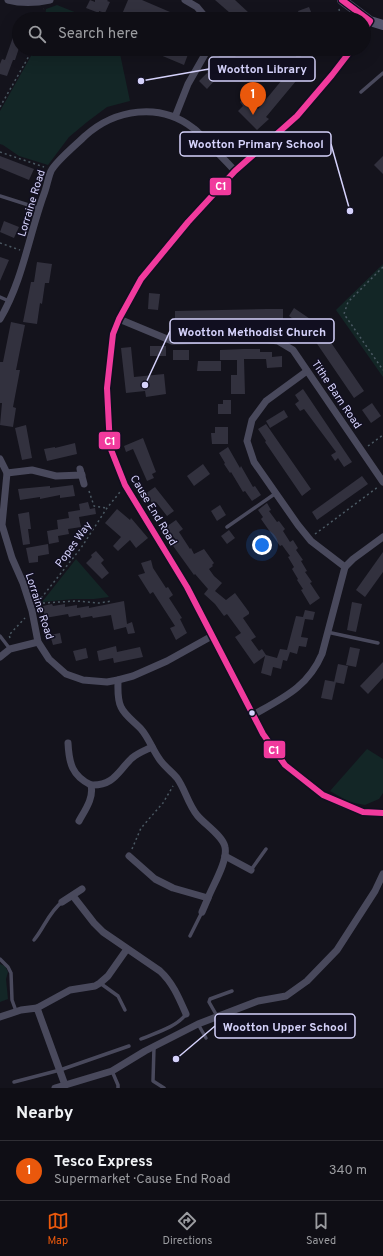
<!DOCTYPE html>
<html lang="en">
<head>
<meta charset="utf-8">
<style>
  body { margin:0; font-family:Overpass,sans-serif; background:#1d1c22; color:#f1f3f6 }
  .you { position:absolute; left:262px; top:545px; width:14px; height:14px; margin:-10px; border:3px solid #fff; border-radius:50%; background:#1a73e8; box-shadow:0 0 0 6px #1a73e833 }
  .badge { display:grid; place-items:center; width:26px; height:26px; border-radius:50%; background:#ea580c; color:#fff; font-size:13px; font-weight:700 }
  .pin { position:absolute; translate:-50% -33px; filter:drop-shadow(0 1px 2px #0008) }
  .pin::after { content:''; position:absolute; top:21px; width:14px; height:12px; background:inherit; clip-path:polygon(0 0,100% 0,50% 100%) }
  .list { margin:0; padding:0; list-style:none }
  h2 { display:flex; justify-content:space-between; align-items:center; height:52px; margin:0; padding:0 16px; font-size:17px }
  h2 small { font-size:13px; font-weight:400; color:#9b9ca0 }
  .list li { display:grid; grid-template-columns:26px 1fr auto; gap:12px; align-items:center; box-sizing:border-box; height:60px; padding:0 16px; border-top:1px solid #2f2e34 }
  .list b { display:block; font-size:15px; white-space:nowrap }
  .list p { margin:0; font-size:13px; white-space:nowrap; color:#9b9ca0 }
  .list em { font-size:13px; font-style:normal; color:#9b9ca0 }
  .icon { flex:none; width:22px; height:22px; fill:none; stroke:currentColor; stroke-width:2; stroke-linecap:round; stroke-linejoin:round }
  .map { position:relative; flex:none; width:383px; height:1088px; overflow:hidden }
  .search { position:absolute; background:#0f0e15; box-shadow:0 4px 16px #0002; left:12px; right:12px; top:12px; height:44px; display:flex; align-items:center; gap:10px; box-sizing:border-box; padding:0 14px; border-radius:22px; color:#9b9ca0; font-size:15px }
  .sheet { height:112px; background:#0f0e15 }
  nav { display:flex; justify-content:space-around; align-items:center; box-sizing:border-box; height:56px; border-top:1px solid #2f2e34; background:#0f0e15; font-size:11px; color:#9b9ca0 }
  nav a { display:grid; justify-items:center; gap:2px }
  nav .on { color:#ea580c }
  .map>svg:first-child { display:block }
</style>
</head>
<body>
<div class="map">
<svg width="383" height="1088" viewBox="0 0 383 1088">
  <rect width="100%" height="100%" fill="#14131c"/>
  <g fill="#132626">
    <path d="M57,5L92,19H45L46,9Z"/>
    <path d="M34,49H119L130,101L107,107L87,122L69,137L48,165L19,156L3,145L0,144V111L31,56Z"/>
    <path d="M383,264V377L336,310Z"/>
    <path d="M76,559L109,597L94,599H74L42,602Z"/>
    <path d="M367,749L383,759V793L379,799L365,805L349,802L330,791Z"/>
    <path d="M0,964L5,966L8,972L6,979L8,999L0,1002Z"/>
  </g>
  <g fill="#32313e">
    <path d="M90,0L95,2V0H108L107,1L110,2L105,13L99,11V13L86,8Z"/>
    <path d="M128,0H142L170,12L167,19H120Z"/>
    <path d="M215,0H235L249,13L244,19H237Z"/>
    <path d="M309,7L314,19H301L298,11Z"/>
    <path d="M18,23L19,48L15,60H13L7,76L0,74V64L2,59L5,60Z"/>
    <path d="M146,49H190L184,65Z"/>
    <path d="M228,49H243L232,60L231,59L213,78L215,80L207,89L199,81L208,72L206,70L223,52L224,54Z"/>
    <path d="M298,54L307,62L293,79L296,81L266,117L269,119L257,130L238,111L243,106L240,102L245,96L258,109L291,69L288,66Z"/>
    <path d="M0,156L34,169L29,180L0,168Z"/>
    <path d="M383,156V174L374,165Z"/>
    <path d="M4,221L19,227L14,238L0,232Z"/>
    <path d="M0,257L9,260L0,281Z"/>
    <path d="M37,262L52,264L49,283H45L42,304L40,303L37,324L23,322L31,282H34Z"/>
    <path d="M149,293L160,294L158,310L148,309Z"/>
    <path d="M294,308L319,325L364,391L354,398L307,329L289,316Z"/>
    <path d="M267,309H283V319L175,321V311Z"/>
    <path d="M11,322L25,325L16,370H20L13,407L16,408L13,427L0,425L2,403H0V362H3Z"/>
    <rect x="150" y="346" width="16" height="10"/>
    <path d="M131,347L134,377L164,374L166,394L146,397L145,391L126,393L121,348Z"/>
    <path d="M244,349H260V352H272V357L282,356V367L267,368L266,359H244L245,394H231V375H237V360H220V350Z"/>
    <rect x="173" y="350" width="16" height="10"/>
    <path d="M198,361H221V371H197Z"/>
    <path d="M303,389L352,462L344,467L338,458L335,461L331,455L336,452L304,409L300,411L295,404L299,401L295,395Z"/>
    <path d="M223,400H231V414H218V404H223Z"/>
    <path d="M372,403L381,416L371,423L362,410Z"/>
    <path d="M284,410L288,417L270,428L266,421Z"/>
    <path d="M266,424L311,489L302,496L265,442L266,441L258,429Z"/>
    <path d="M26,425L32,458L22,460L15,428Z"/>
    <path d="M215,427H228V444H212L211,433H215Z"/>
    <path d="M143,438L156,472L152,474L154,478L147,481L133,449L126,452L124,446Z"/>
    <path d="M75,443L77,454L47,461L44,449L55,447V448Z"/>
    <path d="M228,447L240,468L241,466L253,487L255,486L261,495L252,501L245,491L243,492L231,472L230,473L224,464L225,463L219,453Z"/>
    <path d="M203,464L210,474L194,486L187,476Z"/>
    <path d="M362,476L368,484L317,520L312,512Z"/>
    <path d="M73,485L75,496L60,498V495L40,499V497L20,500L18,489L50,486V488Z"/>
    <path d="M155,487L174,511L167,516L156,502L153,504L145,494Z"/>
    <path d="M88,502L90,509L95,508L96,514L79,517L81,527L68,529L69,534L58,536L59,542L49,544L47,531L58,529L57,520L69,518L68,512L80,510L79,504Z"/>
    <path d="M267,503L271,510L269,511L277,522L279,521L285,529L283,531L290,542L293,540L298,548L296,550L303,560L301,561L307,571L305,572L312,582L310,583L320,598L310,605L301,590L303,589L297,580L298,579L292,569L294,567L288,557L290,556L282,545L280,546L261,519L263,517L258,510Z"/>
    <path d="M220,505L226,515L217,521L211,511Z"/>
    <path d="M117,509L130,520L131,518L148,538L136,548L130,540L118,551L113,546L121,537L105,523Z"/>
    <path d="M29,512L31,529H28L30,544L23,545L18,514Z"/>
    <path d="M176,520L183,529L179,532L190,549L191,548L194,554L204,549L214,563L212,565L213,566L209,569L214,576L222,583L215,591L226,600L235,593L249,612V614L243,618L256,637L251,640L259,651L262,649L266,655L277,658L280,649L287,650L296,616L303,617L305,610L315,612L313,620L305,619L301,637L308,638L306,647L299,646L297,654L290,652L287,661L283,660L281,669L273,667L271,676L261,673L265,656L254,664L235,637L241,633L227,614L224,616L215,604L204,594L208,589L195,574L194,575L171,543L176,540L166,527Z"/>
    <path d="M229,530L235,538L227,544L221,536Z"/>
    <path d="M48,544L49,554L38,556V562L29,563L26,548Z"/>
    <path d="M96,551L104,560L101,563L109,573L102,579L86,563L92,557L91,555Z"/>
    <path d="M383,552V572L365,597L356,590Z"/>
    <path d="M151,560L153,568L166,588L168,587L173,595L169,598L182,618L180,619L187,633L176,640L170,628L175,626L153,592L150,594L138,575L145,573L141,563Z"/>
    <path d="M124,601L127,624L132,622L135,633L128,634L126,627L114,630L111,615L93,618L92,616L81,618L80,615L69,617L68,614L45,618L43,606L52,604L53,606L65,604V607L77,605V608L89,606V608Z"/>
    <path d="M352,602L362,604L356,632L347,630Z"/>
    <path d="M60,633L62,643L53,645L50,635Z"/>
    <path d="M116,646L117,652L140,647L143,657L114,663L113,658L99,661L97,651Z"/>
    <path d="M350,647L360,649L356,667L346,665Z"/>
    <path d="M86,648L88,658L76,661L73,651Z"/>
    <path d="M383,662V678L368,694L360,686Z"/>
    <path d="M338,664L348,666L344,684L334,682Z"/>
    <path d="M325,680L336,682L332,700L321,698Z"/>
  </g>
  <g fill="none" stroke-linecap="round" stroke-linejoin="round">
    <g stroke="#4b5963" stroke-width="1.5" stroke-dasharray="2 3" stroke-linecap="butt">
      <path d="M339,9L341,19"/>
      <path d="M42,19L44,9"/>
      <path d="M0,107L29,56L31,49"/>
      <path d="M0,152L44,167"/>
      <path d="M0,243L20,250"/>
      <path d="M383,267L348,302L344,314L383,370"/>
      <path d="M368,446L383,435"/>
      <path d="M89,491L94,506L107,508"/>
      <path d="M315,534L378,487"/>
      <path d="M38,602L81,548L107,508L120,492"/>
      <path d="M39,606L43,603L76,601L99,603L112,601"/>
      <path d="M10,638L9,635L25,618"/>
      <path d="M132,849L141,828L163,803L173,786"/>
    </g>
    <g stroke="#49495c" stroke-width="3.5">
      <path d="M361,92L383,73"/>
      <path d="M0,196L38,208"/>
      <path d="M0,297L9,301"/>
      <path d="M227,527L276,493"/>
      <path d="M327,632L378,643"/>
      <path d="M0,636L10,649"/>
      <path d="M251,870L266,849"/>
      <path d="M190,936L202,912"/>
      <path d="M34,940C44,928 49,912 62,902"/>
      <path d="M0,959L8,967L11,973L12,1000L16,1011"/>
      <path d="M100,983L118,996L125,1010"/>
      <path d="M217,1016L209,1002L210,999L232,991"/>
      <path d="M198,1024L206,1038"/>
      <path d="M141,1039C155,1033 177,1027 186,1014"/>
      <path d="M154,1047L153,1081L164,1088"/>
      <path d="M112,1071L118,1085V1088"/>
      <path d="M14,1082L60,1070L129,1046"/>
    </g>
    <g stroke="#49495c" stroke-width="7">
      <path d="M8,0C23,4 36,3 50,0"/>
      <path d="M185,0L197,7L207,19"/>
      <path d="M364,30L370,21"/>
      <path d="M352,49L332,75L297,116L235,171L188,222L141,279L119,319L113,334L107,388L110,447L125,485L187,587L263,734L285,765L323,795L342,804L363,812L383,813"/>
      <path d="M175,117L188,84L208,49"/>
      <path d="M0,319C23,280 29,235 44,194C47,186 48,178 51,171C56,161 77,144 85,136C115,109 160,102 193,128C198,131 202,137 206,141C216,151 226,161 235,171"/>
      <path d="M119,319L172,341L263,339L278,341L293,350L383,482"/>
      <path d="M307,371L266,401L252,420L247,441L254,462L298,525L311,541L345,567L353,559L383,537"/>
      <path d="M0,459L7,473L2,525L12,558L23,583L32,611L38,642L49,659L66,674L83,680L107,682L118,680L133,676L167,661L212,636"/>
      <path d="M80,469L84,484"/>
      <path d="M7,473L32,470L56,476L82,475"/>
      <path d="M0,657L10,649L38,642"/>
      <path d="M118,680C118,689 117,699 121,707C125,716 135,722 141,729C149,738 153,751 160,760C165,767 172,772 177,778C185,789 188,804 197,815C204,824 223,836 225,847C228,861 213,885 208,898L173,888L155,879L129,856"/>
      <path d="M253,715C283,698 308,687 322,654L345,567"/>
      <path d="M68,743C69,763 72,776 91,785"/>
      <path d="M79,821C85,810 94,798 91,785C114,786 118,771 132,758C138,753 146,750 152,747"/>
      <path d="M225,856L251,870"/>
      <path d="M73,896L94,923L103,932L160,971C173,983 179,998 186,1014"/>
      <path d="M62,902L82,889"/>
      <path d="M202,912L208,898"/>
      <path d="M37,1008L70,990L95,986L100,983L108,976L127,949"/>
      <path d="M0,1017L21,1010L37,1008L65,1085"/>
      <path d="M55,1088L112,1071L145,1051L198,1024L258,1001L286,996L307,981L337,950L375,891L383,874"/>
    </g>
    <path stroke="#56566e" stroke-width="10" d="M342,0L370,21L383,25"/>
    <g stroke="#110f20" stroke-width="9">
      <g id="bus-1">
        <path d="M342,0L370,21L364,30"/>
        <path d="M352,49L332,75L297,116L235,171L188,222L141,279L119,319L113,334L107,388L110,447L125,485L187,587L263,734L285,765L323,795L363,812L383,813"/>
      </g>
    </g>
    <use href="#bus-1" stroke="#f13a9d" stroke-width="6"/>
  </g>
  <circle fill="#d5d2fb" stroke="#110f20" stroke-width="1.5" cx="252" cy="713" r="3.5"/>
  <g text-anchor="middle" stroke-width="3" stroke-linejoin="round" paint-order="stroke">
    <g font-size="11" fill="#d5d2fb" stroke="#110f20">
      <text transform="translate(31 203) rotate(-73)" y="4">Lorraine Road</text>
      <text transform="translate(337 394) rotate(56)" y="4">Tithe Barn Road</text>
      <text transform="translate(154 510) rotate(59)" y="4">Cause End Road</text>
      <text transform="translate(73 544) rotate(-54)" y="4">Popes Way</text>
      <text transform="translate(40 606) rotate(72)" y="4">Lorraine Road</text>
    </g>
  </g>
  <path fill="none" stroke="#d5d2fb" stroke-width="1.5" d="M141 81L209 69M350 211L331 144M145 385L170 331M176 1059L215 1026"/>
  <g fill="#d5d2fb" stroke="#110f20" stroke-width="1.5">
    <circle cx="141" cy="81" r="4"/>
    <circle cx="350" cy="211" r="4"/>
    <circle cx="145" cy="385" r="4"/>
    <circle cx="176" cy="1059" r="4"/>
  </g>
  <g fill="#110f20" stroke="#d5d2fb" stroke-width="1.5">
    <rect x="209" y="57" width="106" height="24" rx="4"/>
    <rect x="180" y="132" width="151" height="24" rx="4"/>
    <rect x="170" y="319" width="164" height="24" rx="4"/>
    <rect x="215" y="1014" width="140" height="24" rx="4"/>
  </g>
  <g font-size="12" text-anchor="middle" font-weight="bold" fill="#d5d2fb">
    <text x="262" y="73">Wootton Library</text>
    <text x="256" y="148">Wootton Primary School</text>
    <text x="252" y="336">Wootton Methodist Church</text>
    <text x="285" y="1031">Wootton Upper School</text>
  </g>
  <g stroke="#110f20" stroke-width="1.5">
    <rect x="209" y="177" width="23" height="19" rx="4" fill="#f13a9d"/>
    <rect x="98" y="431" width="23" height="19" rx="4" fill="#f13a9d"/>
    <rect x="263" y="740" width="23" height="19" rx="4" fill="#f13a9d"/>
  </g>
  <g font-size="11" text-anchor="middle" font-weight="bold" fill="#fff">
    <text x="221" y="190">C1</text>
    <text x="110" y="445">C1</text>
    <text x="274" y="754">C1</text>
  </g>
</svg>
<div class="you"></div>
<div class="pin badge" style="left:253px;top:115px">1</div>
<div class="search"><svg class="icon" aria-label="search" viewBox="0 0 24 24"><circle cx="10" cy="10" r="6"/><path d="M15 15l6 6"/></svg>Search here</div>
</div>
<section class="sheet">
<h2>Nearby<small></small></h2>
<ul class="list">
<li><span class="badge">1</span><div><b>Tesco Express</b><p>Supermarket · Cause End Road</p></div><em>340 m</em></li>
</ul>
</section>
<nav>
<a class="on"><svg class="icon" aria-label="map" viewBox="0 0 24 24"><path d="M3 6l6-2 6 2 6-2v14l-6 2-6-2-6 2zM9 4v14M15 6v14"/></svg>Map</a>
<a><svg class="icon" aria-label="directions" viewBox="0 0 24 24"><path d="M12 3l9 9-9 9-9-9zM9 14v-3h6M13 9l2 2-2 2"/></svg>Directions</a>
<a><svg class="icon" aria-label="saved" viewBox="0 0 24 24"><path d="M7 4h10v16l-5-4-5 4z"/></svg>Saved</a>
</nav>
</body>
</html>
